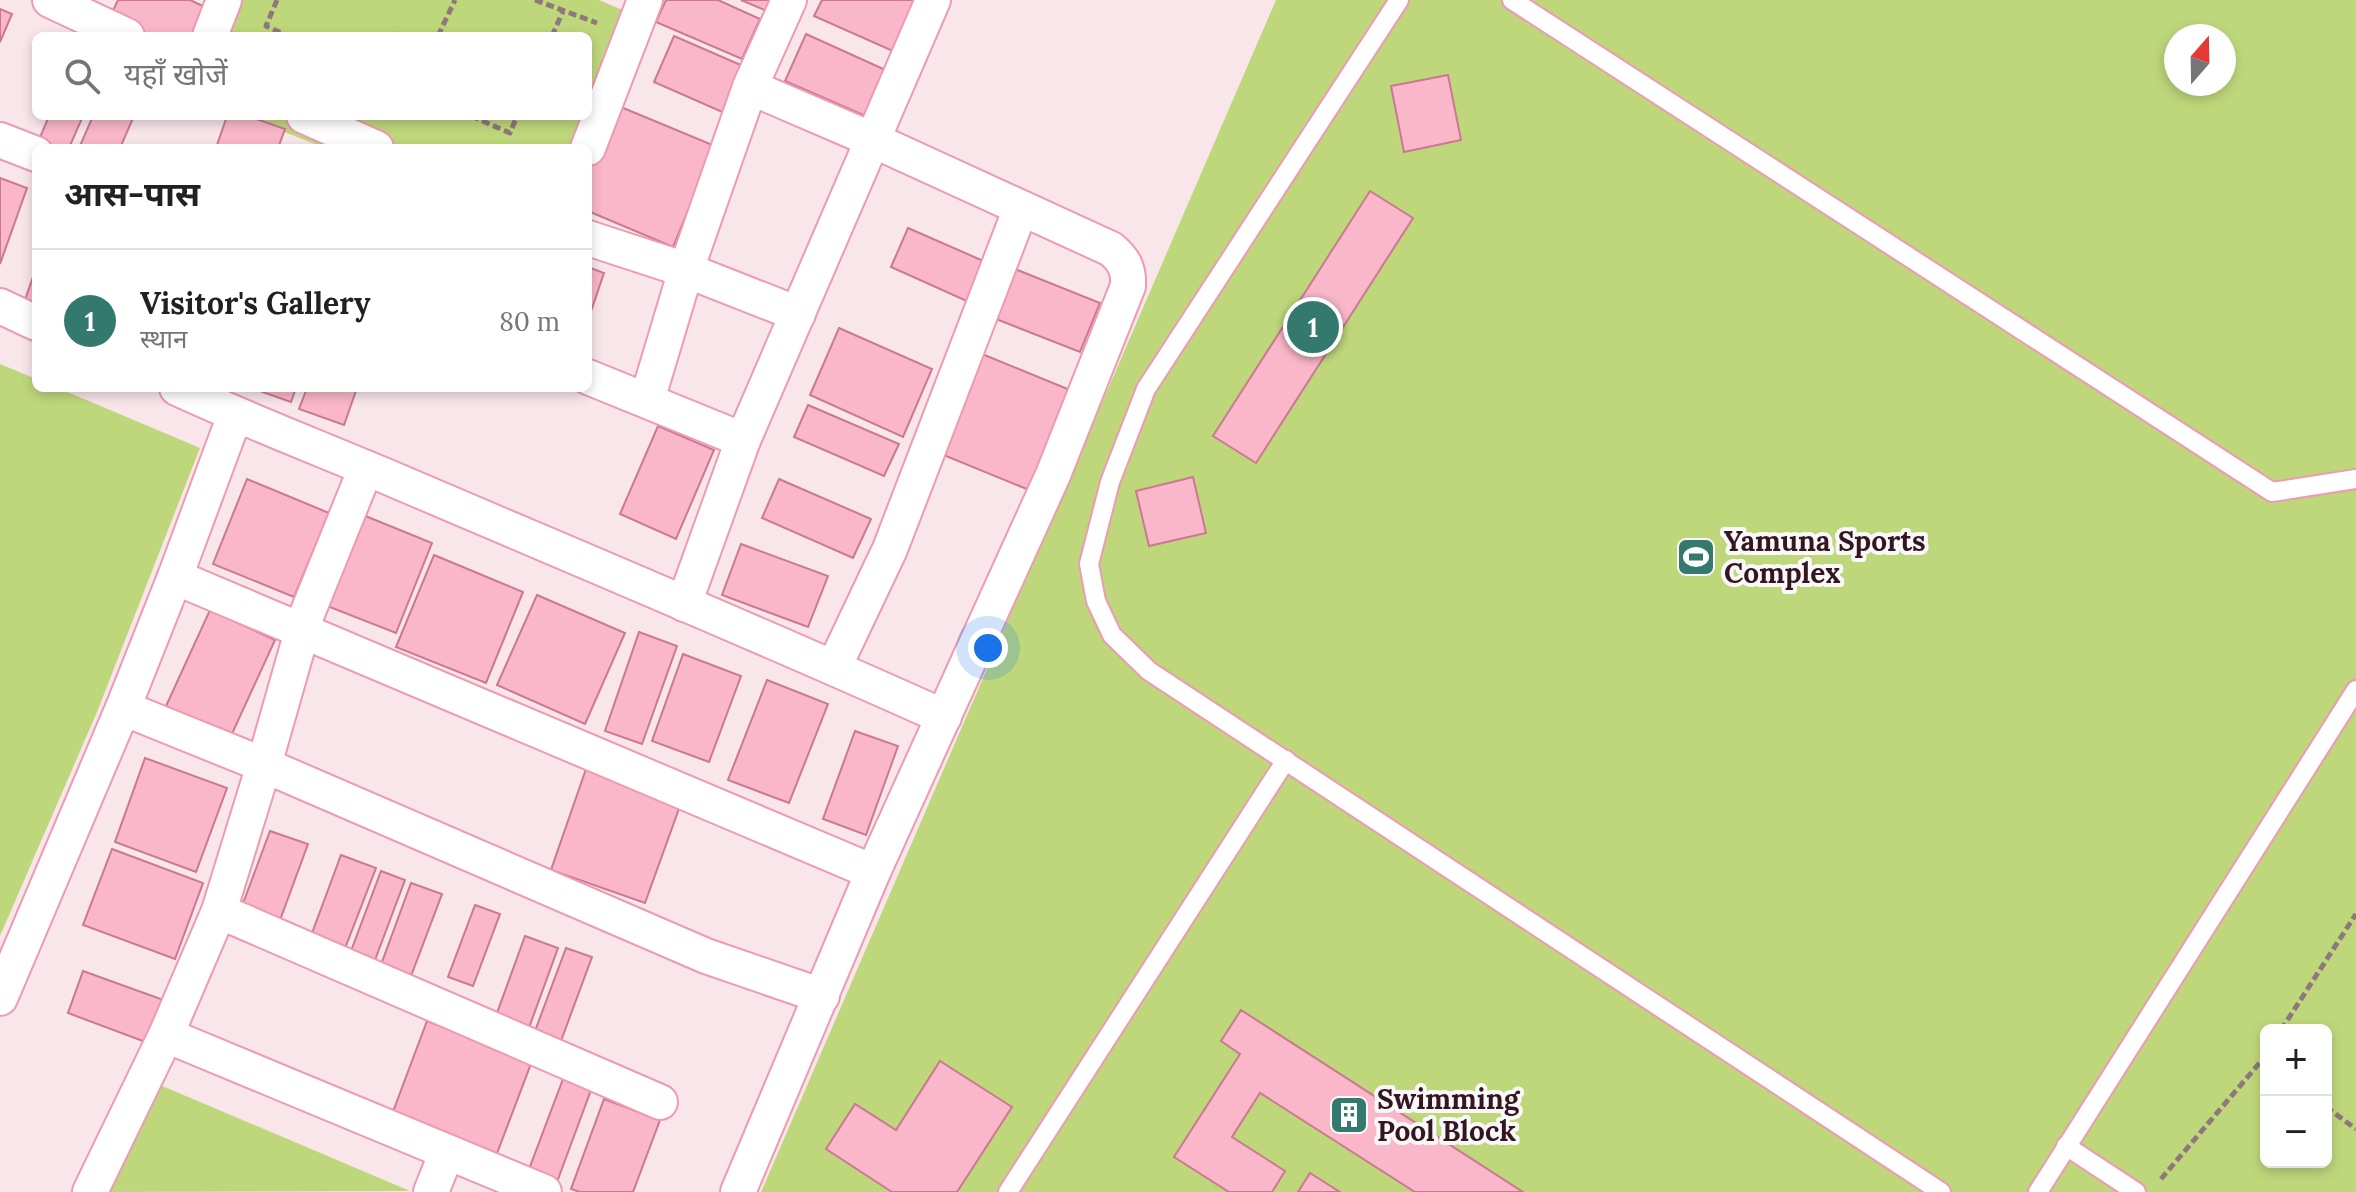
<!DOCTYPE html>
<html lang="hi">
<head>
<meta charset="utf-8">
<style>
  body { margin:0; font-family:Lora,"Noto Sans Devanagari",serif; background:#f2f2f2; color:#202124 }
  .controls { position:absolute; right:24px; bottom:24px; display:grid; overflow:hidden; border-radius:12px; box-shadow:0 4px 12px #0003 }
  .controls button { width:72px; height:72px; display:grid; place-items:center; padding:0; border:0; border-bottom:2px solid #e0e0e0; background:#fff; color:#202124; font:40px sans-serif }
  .compass { position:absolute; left:2164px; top:24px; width:72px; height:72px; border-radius:50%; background:#fff; box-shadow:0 4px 12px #0003; rotate:20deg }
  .you { position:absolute; left:988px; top:648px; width:28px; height:28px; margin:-20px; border:6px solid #fff; border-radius:50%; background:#1a73e8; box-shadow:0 0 0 12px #1a73e833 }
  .badge { display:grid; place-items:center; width:52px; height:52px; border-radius:50%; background:#34796d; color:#fff; font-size:26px; font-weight:700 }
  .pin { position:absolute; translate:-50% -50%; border:4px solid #fff; box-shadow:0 2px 8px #0006 }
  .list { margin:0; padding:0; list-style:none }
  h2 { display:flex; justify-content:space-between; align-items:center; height:104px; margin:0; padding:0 32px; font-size:34px }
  h2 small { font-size:26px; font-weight:400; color:#757577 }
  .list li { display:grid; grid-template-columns:52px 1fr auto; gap:24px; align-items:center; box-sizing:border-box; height:144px; padding:0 32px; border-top:2px solid #e0e0e0 }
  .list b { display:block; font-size:30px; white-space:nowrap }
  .list p { margin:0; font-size:26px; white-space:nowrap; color:#757577 }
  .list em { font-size:26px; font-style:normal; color:#757577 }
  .icon { flex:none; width:44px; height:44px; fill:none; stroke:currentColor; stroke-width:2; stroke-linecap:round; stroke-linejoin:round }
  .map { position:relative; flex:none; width:2356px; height:1192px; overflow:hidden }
  .search { position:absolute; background:#fff; box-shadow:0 4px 12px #0003; left:32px; top:32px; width:560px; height:88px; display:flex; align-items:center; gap:20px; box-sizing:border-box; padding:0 28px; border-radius:12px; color:#757577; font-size:30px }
  .panel { position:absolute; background:#fff; box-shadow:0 4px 12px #0003; left:32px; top:144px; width:560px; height:248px; border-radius:12px }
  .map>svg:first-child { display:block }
</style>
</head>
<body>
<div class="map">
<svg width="2356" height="1192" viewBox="0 0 2356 1192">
  <rect width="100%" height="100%" fill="#f8e6ea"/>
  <g fill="#bfd77b" fill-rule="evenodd">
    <path d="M240,0H599L644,19L585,148H325L244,116H588V36H224Z"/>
    <path d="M1276,0H2356V1192H761ZM2176,36H2224V84H2176ZM2266,1030H2326V1162H2266Z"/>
    <path d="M0,364L36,379V388H58L200,448L97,712L0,936Z"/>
    <path d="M153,1082L410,1191L104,1192Z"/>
  </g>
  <g fill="#f9b7c9" stroke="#ca7991" stroke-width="2">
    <path d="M118,0H190L216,12L206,36H144L108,21Z"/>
    <path d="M666,0H718L760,19L742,59L656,22Z"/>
    <path d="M741,0H780L774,14Z"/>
    <path d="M822,0H918L895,52L814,16Z"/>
    <path d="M0,9L12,14L0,42Z"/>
    <path d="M806,34L890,72L870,118L785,81Z"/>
    <path d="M674,36L750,69L729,115L654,82Z"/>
    <path d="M1448,75L1461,140L1404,152L1391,86Z"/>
    <path d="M616,105L715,146L673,247L588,211V174Z"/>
    <path d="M49,116H83L69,148H51L38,142Z"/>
    <path d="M93,116H134L120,148H79Z"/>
    <path d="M227,116H248L285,129L278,148H216Z"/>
    <path d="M0,178L27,188L0,264Z"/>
    <path d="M1370,191L1413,218L1256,463L1213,436Z"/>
    <path d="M908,228L988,263L971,303L891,267Z"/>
    <path d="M588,267L604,273L588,320Z"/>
    <path d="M36,268V304L25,300Z"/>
    <path d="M1015,269L1100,303L1080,352L996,319Z"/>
    <path d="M839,328L932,369L903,437L810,395Z"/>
    <path d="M982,354L1075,392L1034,492L941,454Z"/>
    <path d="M251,388H296L291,402Z"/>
    <path d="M307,388H357L344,425L299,409Z"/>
    <path d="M808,405L899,444L884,476L794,437Z"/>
    <path d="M658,426L714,450L676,539L620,514Z"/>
    <path d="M1193,477L1206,533L1149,546L1136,491Z"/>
    <path d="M247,479L329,513L294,597L213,564Z"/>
    <path d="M779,479L871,519L853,558L762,518Z"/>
    <path d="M358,513L432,543L396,633L322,604Z"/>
    <path d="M741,544L828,576L808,627L722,595Z"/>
    <path d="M434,555L523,592L486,683L396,647Z"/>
    <path d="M537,595L625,633L585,724L497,685Z"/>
    <path d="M210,610L275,640L231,736L166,706Z"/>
    <path d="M639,632L677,646L642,744L605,731Z"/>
    <path d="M683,654L741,676L709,762L652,741Z"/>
    <path d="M767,680L828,704L789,803L728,780Z"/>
    <path d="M855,731L898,746L866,835L823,819Z"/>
    <path d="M145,758L227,788L196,872L115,842Z"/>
    <path d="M586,769L681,803L645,903L551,870Z"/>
    <path d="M270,831L308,844L276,931L238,917Z"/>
    <path d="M112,849L203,883L175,959L83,925Z"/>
    <path d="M341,855L376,868L342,956L308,944Z"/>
    <path d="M381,871L405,880L372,968L348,959Z"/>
    <path d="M411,883L442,894L408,984L378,973Z"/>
    <path d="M475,905L500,914L473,986L448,977Z"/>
    <path d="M525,936L558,948L526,1036L493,1024Z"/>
    <path d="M566,948L592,957L558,1049L532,1039Z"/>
    <path d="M83,971L172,1003L156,1046L68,1013Z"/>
    <path d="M1241,1010L1523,1192H1415L1260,1093L1232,1137L1285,1171L1272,1192H1229L1174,1157L1240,1054L1221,1041Z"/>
    <path d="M427,1021L532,1061L496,1156L391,1117Z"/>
    <path d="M940,1061L1012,1107L957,1192H892L826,1149L855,1104L896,1130Z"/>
    <path d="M563,1079L591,1090L557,1182L528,1172Z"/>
    <path d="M604,1099L660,1120L633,1192H580L571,1189Z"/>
    <path d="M1310,1173L1340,1192H1298Z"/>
  </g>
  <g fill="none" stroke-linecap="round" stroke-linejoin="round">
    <g stroke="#ee9ab2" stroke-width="22">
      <g id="service">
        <path d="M1399,0L1146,389L1110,482L1089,564L1096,601L1112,635L1149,671L1941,1192"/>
        <path d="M1512,0L2272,492L2356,479"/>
        <path d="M2066,1146L2136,1192"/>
        <path d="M1008,1192L1286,760"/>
        <path d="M2038,1192L2356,690"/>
      </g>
    </g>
    <g stroke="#ee9ab2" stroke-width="38">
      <g id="minor">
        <path d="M50,0L127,36"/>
        <path d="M210,36L224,0"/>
        <path d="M304,116L376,148"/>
        <path d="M0,140L36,154"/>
        <path d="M588,148L645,0"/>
        <path d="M588,238L686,270L798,314"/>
        <path d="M0,306L36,323"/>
        <path d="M588,377L743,440"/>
        <path d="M177,388C244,419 314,446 383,475C570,555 758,633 944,717"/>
        <path d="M647,400L686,270L750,87L789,0"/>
        <path d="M175,577L873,872"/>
        <path d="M684,604L743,440L933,0"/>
        <path d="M834,667L890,549L1021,208"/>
        <path d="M123,708L264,765L706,956L822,996"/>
        <path d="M219,911L660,1102"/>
        <path d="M0,998L123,708L175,577L235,415"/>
        <path d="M166,1035L544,1192"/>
        <path d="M90,1192L166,1035L219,911L264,765L307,614L366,468"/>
        <path d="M431,1192L447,1152"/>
        <path d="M738,1192L873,872L1053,475L1128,286C1129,269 1124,260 1111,249L873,140L750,87"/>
      </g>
    </g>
    <g stroke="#90777e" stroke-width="5" stroke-dasharray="8 4" stroke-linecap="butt">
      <path d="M277,0L266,26L288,36"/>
      <path d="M535,0L597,23"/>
      <path d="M393,34L397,36"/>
      <path d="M438,36L455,0"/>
      <path d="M552,36L563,11"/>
      <path d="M471,116L510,133L517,116"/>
      <path d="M2281,1030L2356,914"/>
      <path d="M2326,1107L2356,1129"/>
      <path d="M2161,1179L2262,1060L2266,1063"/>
    </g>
    <use href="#service" stroke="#fff" stroke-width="18"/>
    <use href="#minor" stroke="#fff" stroke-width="34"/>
  </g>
  <defs>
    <g id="stadium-square" transform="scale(2)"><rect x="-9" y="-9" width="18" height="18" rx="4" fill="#34796d" stroke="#f8f8f8"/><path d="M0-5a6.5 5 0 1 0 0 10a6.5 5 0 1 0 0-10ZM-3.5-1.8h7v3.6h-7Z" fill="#fff"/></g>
    <g id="building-square" transform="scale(2)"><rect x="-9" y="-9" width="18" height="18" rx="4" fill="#34796d" stroke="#f8f8f8"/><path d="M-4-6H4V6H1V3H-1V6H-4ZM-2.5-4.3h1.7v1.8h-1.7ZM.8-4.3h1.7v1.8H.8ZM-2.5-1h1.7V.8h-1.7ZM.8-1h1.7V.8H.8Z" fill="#fff"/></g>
  </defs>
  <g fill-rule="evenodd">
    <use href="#stadium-square" x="1696" y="557"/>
    <use href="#building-square" x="1349" y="1115"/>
  </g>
  <g text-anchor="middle" stroke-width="8" stroke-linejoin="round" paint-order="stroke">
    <g font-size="28" font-weight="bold" fill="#351620" stroke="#f8f8f8" text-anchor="start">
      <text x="1724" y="551">Yamuna Sports<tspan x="1724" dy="32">Complex</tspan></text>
      <text x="1377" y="1109">Swimming<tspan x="1377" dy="32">Pool Block</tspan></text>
    </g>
  </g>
</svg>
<div class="controls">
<button>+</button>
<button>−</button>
</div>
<svg class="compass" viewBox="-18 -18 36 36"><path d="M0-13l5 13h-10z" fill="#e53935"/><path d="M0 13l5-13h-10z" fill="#757577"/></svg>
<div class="you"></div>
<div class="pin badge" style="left:1313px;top:327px">1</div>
<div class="search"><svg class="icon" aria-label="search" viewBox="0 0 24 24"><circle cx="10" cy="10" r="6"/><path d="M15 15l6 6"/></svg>यहाँ खोजें</div>
<section class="panel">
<h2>आस-पास<small></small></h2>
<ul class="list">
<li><span class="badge">1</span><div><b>Visitor's Gallery</b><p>स्थान</p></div><em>80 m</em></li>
</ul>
</section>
</div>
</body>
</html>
